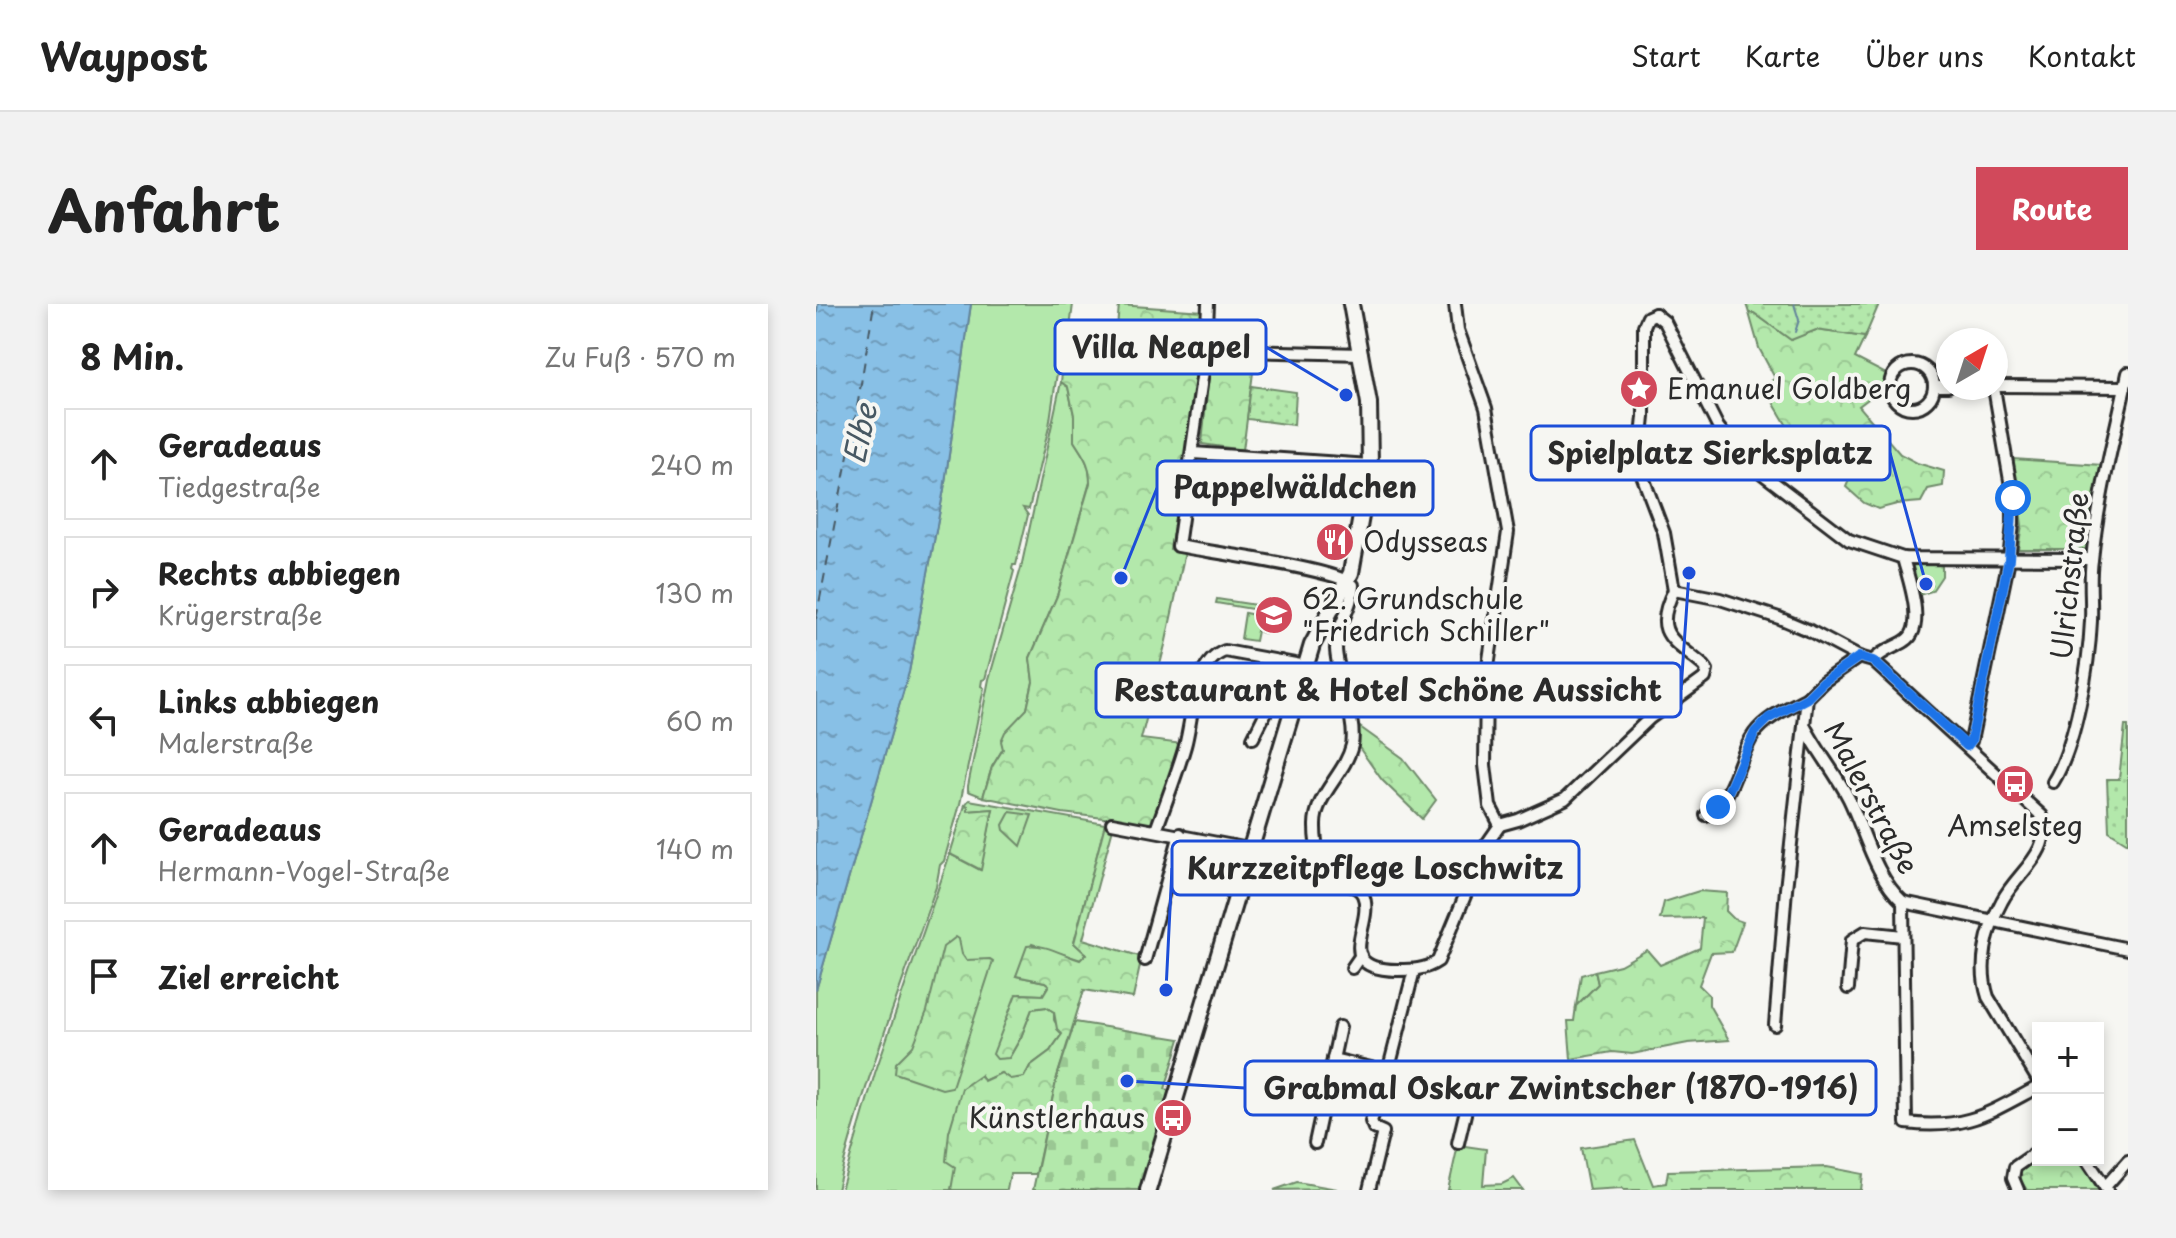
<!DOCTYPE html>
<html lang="de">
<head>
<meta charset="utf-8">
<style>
  body { margin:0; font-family:"Playpen Sans",sans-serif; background:#f2f2f2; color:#222 }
  .controls { position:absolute; right:24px; bottom:24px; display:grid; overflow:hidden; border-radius:0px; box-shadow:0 4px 12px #0003 }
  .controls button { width:72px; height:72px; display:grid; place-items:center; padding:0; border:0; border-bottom:2px solid #e0e0e0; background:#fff; color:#222; font:40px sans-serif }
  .compass { position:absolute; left:1120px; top:24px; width:72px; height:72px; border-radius:50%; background:#fff; box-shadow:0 4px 12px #0003; rotate:39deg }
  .stop { position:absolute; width:24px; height:24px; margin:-18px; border:6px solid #1a73e8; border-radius:50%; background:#fff }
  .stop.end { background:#1a73e8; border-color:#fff; box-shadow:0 2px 8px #0008 }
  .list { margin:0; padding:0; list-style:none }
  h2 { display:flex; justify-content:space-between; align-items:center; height:104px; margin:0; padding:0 32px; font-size:34px }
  h2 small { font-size:26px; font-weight:400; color:#767676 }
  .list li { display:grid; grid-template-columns:52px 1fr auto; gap:24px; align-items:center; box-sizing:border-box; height:112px; margin:0 16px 16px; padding:0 16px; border:2px solid #e0e0e0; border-radius:0px }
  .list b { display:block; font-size:30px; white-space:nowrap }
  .list p { margin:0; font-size:26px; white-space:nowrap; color:#767676 }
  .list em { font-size:26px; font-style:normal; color:#767676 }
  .icon { flex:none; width:44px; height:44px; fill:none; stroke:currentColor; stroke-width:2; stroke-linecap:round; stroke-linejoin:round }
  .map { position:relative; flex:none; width:1312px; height:886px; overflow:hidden; border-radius:0px }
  header { display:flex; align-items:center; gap:48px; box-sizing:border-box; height:112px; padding:0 40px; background:#fff; border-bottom:2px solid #e0e0e0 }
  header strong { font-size:38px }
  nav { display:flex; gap:44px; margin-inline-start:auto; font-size:28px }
  .intro { display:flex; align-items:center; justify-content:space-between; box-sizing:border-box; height:192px; padding:0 48px }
  h1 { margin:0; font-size:56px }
  .button { padding:20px 36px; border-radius:0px; background:#d1495b; color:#fff; font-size:28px; font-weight:700 }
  main { display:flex; gap:48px; padding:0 48px }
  aside { flex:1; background:#fff; border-radius:0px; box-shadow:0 4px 12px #0003 }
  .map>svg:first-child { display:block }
</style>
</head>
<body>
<header>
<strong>Waypost</strong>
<nav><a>Start</a><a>Karte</a><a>Über uns</a><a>Kontakt</a></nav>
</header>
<div class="intro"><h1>Anfahrt</h1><a class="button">Route</a></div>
<main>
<aside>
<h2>8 Min.<small>Zu Fuß · 570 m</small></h2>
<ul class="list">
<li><svg class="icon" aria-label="ahead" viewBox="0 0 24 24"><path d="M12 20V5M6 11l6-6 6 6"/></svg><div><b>Geradeaus</b><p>Tiedgestraße</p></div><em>240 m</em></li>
<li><svg class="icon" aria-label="right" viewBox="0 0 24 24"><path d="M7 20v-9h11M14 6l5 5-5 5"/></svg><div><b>Rechts abbiegen</b><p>Krügerstraße</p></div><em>130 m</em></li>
<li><svg class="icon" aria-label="left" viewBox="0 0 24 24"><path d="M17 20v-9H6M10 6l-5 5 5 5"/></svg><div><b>Links abbiegen</b><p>Malerstraße</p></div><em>60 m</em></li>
<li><svg class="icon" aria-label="ahead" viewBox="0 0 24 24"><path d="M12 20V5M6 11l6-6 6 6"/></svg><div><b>Geradeaus</b><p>Hermann-Vogel-Straße</p></div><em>140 m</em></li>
<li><svg class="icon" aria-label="arrive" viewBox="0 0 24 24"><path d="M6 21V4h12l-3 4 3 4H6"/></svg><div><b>Ziel erreicht</b></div></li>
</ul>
</aside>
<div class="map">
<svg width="1312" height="886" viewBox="0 0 1312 886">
  <defs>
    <pattern id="forest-crowns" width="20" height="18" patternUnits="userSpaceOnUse" patternTransform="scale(2)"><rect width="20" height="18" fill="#b3e8ab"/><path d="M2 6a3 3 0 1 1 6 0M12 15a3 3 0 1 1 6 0" fill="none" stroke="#9ac793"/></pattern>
    <pattern id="cemetery-stones" width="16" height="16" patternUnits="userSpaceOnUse" patternTransform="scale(2)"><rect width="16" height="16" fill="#b3e8ab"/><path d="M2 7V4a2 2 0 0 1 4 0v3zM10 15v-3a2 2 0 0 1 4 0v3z" fill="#9ac793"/></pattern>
    <pattern id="garden-dots" width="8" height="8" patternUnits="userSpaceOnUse" patternTransform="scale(2)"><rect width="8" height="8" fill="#b3e8ab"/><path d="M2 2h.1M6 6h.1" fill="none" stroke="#9ac793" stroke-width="1.8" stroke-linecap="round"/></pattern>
    <pattern id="water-ripples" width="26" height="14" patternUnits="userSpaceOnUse" patternTransform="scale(2)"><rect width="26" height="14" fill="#88c0e6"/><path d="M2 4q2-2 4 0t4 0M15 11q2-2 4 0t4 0" fill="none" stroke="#6f9cbb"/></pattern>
  </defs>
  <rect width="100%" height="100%" fill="#f6f6f2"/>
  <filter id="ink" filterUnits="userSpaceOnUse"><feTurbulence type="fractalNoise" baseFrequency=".0125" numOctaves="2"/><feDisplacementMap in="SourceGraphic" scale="16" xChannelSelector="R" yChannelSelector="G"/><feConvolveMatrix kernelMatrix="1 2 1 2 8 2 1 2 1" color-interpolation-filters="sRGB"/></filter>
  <g filter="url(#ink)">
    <g fill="#b3e8ab" stroke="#6f8a6b" stroke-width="2">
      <path d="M155,0H257L254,24L242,62L233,123L213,205L207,204L212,211L200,261H197L196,265L198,267L169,375L166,376L165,382L168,384L144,500L128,557L124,561L120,583C85,683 46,783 21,886H0V686L93,368L128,185Z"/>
      <path d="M245,78L252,83L258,111V137C268,153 274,159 274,178L241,292L214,354L217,378L211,405L176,463L167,493L152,487V482L173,375L205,264Z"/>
      <path d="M401,295L453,303L449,329L444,328L448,307L400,299Z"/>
      <path d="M429,309L444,312L439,337L425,335Z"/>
      <path d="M153,496L289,520L258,639L270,650L265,656L216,640L200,672L229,678L233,681L227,691L204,690L193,754L205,733L216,705L230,703L238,708V716L246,730L234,747L214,762L209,773L203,776L194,775L185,769L167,777L165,772L135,886H25L59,769L134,550L164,566L177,505L152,507V502L149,501Z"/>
      <path d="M779,667L782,680L760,702L765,671Z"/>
      <path d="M642,841L670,845L667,881L686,880L698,874L707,886H632Z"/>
    </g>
    <g fill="url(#forest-crowns)" stroke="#6f8a6b" stroke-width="2">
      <path d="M303,1L387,7L371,146L354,245L369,248L350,337L325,435L367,440L338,520L246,509L167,493L176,463L187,445L185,437L189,428L211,405L217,378L214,354L241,292L274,179C274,159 268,153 258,137V111L252,83L245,78L247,59L255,37L299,47Z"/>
      <path d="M933,9H938L974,35L1000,26L1049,33L1039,54L1074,72L1070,87L1060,89L1043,102L1084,150L1101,159L1128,167L1127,182L1112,185L1105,198L1081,200L1062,205L1048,199L1030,183L1035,171L993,127L980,137L948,83L959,74L943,44Z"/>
      <path d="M399,52L439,53L427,146L386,140L394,58Z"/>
      <path d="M1197,155L1286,161L1270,245H1202L1206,221Z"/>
      <path d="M1126,260V272L1116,287L1100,292L1097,261Z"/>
      <path d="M820,376L848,397L822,417L800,387Z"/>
      <path d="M537,418L587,454L620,496L606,515L566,476L539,438Z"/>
      <path d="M149,501L152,502V507L177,505L165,566L134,550Z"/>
      <path d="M194,508L216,511L205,542L188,526L187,521Z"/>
      <path d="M289,520L297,524L267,635L326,653L317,694L268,686L241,773L220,870H194L191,886H135L139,863L130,857L133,828L146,784L165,771L168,777L185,769L194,775L208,773L214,762L234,747L246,730L241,725L238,708L230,703L216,705L205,733L193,754L181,755L177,750L200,690L227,691L233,681L229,678L200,672L211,642C228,639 247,651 264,656L270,650L258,639Z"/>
      <path d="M883,587L911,589L910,607L918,615L927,618L916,648L895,649L883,681L893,691V701L913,736L872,739L816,750L796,748L755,755L752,717H758L760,702L782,680L779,667L804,661L831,646L844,661L884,644L887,614L844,615L848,598Z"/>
      <path d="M140,633L143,635L146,650L150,656L174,655L177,657L136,783L126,785L79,769L80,759L97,742L111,707L127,643Z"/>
      <path d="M819,836L837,881L850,879L852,867L1011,863L1047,870L1045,886H808L806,884L773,886L765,844Z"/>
      <path d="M1222,854L1265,856L1285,886H1211L1205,877V868Z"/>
      <path d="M481,878L521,885L458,886Z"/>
    </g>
    <path fill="url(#cemetery-stones)" stroke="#6f8a6b" stroke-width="2" d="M259,718L364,735L349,785L353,786L351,798L346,802L348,807L324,886H217L241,773Z"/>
    <g fill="url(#garden-dots)" stroke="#6f8a6b" stroke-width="2">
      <path d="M930,0H1063L1049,33L1000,26L975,36L938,9H933Z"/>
      <path d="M435,82L480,88L478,121L431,115Z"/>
      <path d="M1309,422H1312V539L1293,527L1291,475H1303Z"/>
    </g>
    <path fill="url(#water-ripples)" stroke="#63849b" stroke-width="2" d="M2,0H155L128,185L93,368L0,686V14Z"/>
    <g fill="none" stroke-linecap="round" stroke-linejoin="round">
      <path stroke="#63849b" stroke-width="2" d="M978,0L983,16L979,28"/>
      <path stroke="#475863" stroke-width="2" stroke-dasharray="10 8" stroke-linecap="butt" d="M0,315L40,110L58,0"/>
      <g stroke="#2b2b2b" stroke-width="16">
        <g id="minor">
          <path d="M392,0L390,46L362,242C393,248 521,265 537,281C537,303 520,322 520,345C521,372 541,416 536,441C529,471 498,491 499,523C499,541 504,568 521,577C530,582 542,580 547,591C560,620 513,665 581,666C596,666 609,666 622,657L670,541L684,521"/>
          <path d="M639,0L642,26L670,104L692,228L670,376L669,461L674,502L684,521"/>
          <path d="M839,10L849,18L902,123L926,154L1033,236L1087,254L1276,255"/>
          <path d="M839,10L832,13L828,22V113L823,163L848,229L858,286"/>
          <path d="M390,46L546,50"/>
          <circle cx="1096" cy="82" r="22"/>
          <path d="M1118,82H1132"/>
          <path d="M1180,82L1309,83"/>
          <path d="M377,149L554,161"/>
          <path d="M858,286L904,295L963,314L994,327L1043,353L1057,357L1226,512C1237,549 1201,568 1186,597C1170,626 1162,663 1172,693L1222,776"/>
          <path d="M1057,357C1065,347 1078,344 1089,337C1111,324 1092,274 1087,254"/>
          <path d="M988,421C1001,447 1020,469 1033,495C1049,528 1059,573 1087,598L1090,819C1150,826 1171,810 1222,783"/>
          <path d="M437,434L451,406L464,357"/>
          <path d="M1151,442L1155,437L1193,255L1197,220V194L1178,84"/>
          <path d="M1237,478C1260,441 1273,361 1275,317C1276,297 1273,276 1276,256C1282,193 1299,131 1312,69"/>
          <path d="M890,511C920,495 920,455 938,430C951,412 973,404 991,394"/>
          <path d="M296,519L433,545"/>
          <path d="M684,521L702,516L749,495L834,414L889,374L891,366L888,362C856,335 836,330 858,286"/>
          <path d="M340,526C350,498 361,470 369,442C377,414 377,358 409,347L490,362"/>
          <path d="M1087,598L1312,645"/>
          <path d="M329,656L364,530"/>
          <path d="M536,664L545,651"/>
          <path d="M1032,684L1036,636L1049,628L1087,632"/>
          <path d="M959,721L970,585L991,394L1007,378L1043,353"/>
          <path d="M517,755L572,768"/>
          <path d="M499,839L524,723"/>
          <path d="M642,839L656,781"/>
          <path d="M1271,856L1291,886"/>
          <path d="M1289,883L1312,857"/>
          <path d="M553,886L567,828L558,824L555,817L572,768L598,666"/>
          <path d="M1202,886L1197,874L1199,863L1222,847"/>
        </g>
      </g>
      <g stroke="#2b2b2b" stroke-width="20">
        <path id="major" d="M332,886L496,341L535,269L554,161L553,99L535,0"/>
      </g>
      <use href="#minor" stroke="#f6f6f2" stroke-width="10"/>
      <use href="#major" stroke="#f6f6f2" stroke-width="14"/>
    </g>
  </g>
  <g fill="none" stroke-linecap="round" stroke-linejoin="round" filter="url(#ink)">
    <path stroke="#1a73e8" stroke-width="10" d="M902,503L913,486L939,428L953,414L991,394L1007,378L1043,353L1057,357L1151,442L1155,437L1193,255L1197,194"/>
  </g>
  <defs>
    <g id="sight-disc" transform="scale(2)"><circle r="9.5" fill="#d1495b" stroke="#f6f6f2"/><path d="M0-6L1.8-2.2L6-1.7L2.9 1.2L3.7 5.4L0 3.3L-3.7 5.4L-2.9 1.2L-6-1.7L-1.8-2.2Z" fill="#fff"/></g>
    <g id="restaurant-disc" transform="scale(2)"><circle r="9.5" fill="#d1495b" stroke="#f6f6f2"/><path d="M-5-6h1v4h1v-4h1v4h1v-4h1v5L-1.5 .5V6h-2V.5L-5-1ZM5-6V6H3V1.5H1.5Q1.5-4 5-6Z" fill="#fff"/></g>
    <g id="school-disc" transform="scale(2)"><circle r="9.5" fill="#d1495b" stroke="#f6f6f2"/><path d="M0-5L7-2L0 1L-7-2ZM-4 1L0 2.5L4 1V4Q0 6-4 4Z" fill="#fff"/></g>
    <g id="bus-disc" transform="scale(2)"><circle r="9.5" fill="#d1495b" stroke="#f6f6f2"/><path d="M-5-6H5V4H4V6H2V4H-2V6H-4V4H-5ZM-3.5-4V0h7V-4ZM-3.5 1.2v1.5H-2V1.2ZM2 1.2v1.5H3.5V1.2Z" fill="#fff"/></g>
  </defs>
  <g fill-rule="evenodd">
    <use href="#sight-disc" x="823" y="85"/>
    <use href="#restaurant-disc" x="519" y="238"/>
    <use href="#school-disc" x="458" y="311"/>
    <use href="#bus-disc" x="1199" y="480"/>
    <use href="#bus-disc" x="357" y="814"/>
  </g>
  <g text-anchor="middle" stroke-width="8" stroke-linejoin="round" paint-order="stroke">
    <g font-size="28" fill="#2b2b2b" stroke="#f6f6f2" text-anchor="start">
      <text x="851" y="95">Emanuel Goldberg</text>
      <text x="547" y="248">Odysseas</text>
      <text x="486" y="305">62. Grundschule<tspan x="486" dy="32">"Friedrich Schiller"</tspan></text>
      <text x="1199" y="532" text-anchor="middle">Amselsteg</text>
      <text x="329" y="824" text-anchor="end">Künstlerhaus</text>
    </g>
    <g font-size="28" fill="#2b2b2b" stroke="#f6f6f2">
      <text transform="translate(1254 272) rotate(-84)" y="10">Ulrichstraße</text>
      <text transform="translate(1055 494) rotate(62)" y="10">Malerstraße</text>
    </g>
    <g font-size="30" font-style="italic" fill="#475863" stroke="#f6f6f2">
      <text transform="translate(45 130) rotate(-78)" y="10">Elbe</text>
    </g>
  </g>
  <path fill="none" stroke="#1d4ed8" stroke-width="3" d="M530 91L450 43M1110 280L1074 149M305 274L341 184M873 269L865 386M350 686L356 564M311 777L429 784"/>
  <g fill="#1d4ed8" stroke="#f6f6f2" stroke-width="3">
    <circle cx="530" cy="91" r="8"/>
    <circle cx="1110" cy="280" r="8"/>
    <circle cx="305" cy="274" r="8"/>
    <circle cx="873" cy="269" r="8"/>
    <circle cx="350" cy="686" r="8"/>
    <circle cx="311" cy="777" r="8"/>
  </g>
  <g fill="#f6f6f2" stroke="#1d4ed8" stroke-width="3">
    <rect x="239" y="16" width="211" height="54" rx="8"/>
    <rect x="715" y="122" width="359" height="54" rx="8"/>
    <rect x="341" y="157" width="276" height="54" rx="8"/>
    <rect x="280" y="359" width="585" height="54" rx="8"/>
    <rect x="356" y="537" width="407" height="54" rx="8"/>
    <rect x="429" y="757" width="631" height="54" rx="8"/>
  </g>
  <g font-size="30" text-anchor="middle" font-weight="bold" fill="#2b2b2b">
    <text x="345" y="54">Villa Neapel</text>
    <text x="894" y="160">Spielplatz Sierksplatz</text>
    <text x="479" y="194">Pappelwäldchen</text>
    <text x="572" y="397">Restaurant &amp; Hotel Schöne Aussicht</text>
    <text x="559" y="575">Kurzzeitpflege Loschwitz</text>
    <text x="745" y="795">Grabmal Oskar Zwintscher (1870-1916)</text>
  </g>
</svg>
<div class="controls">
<button>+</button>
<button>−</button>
</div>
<svg class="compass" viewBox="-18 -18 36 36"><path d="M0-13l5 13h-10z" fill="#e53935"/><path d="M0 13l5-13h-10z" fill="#767676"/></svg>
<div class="stop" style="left:1197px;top:194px"></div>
<div class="stop end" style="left:902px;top:503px"></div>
</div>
</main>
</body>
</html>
